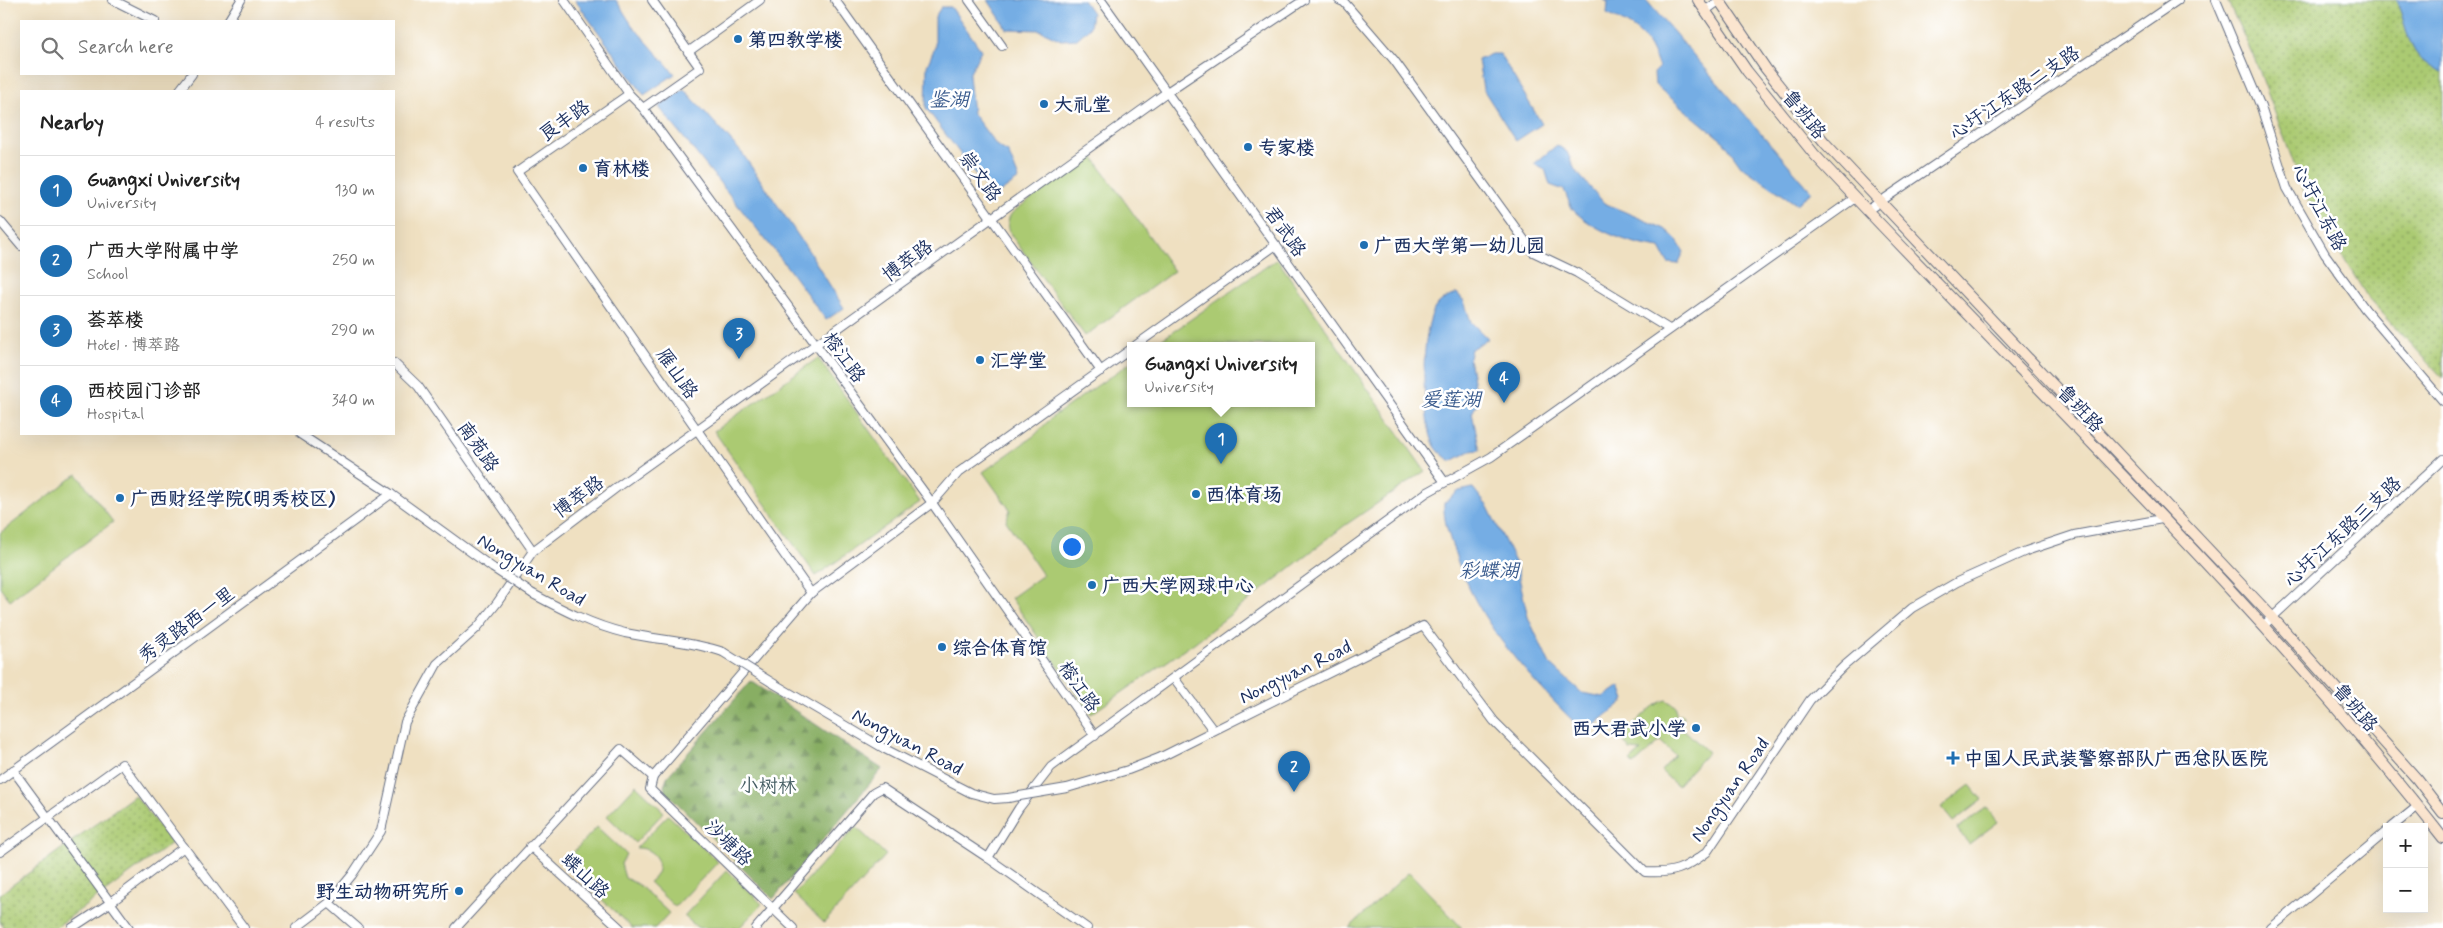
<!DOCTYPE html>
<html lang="en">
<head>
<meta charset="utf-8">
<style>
  body { margin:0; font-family:Mynerve,"LXGW WenKai TC",sans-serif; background:#f2f2f2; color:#222 }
  .controls { position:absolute; right:15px; bottom:15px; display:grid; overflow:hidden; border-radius:0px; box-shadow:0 5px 20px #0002 }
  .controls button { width:45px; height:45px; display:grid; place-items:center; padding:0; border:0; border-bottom:1px solid #e0e0e0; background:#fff; color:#222; font:25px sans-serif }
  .you { position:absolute; left:1071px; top:546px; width:18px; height:18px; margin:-12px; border:4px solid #fff; border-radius:50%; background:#1a73e8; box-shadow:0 0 0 8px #1a73e833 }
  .badge { display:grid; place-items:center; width:32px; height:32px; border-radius:50%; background:#1f6fb2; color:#fff; font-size:16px; font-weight:700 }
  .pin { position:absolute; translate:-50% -41px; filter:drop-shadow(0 1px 2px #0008) }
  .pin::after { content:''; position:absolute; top:26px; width:18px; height:15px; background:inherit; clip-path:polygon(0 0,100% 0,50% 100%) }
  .popup { position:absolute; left:1127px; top:342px; width:188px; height:65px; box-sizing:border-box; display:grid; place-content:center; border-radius:0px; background:#fff; filter:drop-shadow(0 1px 4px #0005); font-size:16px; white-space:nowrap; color:#767676 }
  .popup b { font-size:19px; color:#222 }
  .popup::after { content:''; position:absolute; left:50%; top:100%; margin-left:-10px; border:10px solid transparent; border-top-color:#fff }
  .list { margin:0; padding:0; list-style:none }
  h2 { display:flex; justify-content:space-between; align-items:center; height:65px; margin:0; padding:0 20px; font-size:21px }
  h2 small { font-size:16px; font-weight:400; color:#767676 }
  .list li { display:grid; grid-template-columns:32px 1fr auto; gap:15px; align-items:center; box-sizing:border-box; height:70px; padding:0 20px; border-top:1px solid #e0e0e0 }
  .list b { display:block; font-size:19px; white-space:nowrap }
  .list p { margin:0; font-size:16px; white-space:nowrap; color:#767676 }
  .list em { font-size:16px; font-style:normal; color:#767676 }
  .icon { flex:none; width:28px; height:28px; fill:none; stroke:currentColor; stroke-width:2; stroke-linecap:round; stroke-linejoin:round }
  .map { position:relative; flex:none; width:2443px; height:928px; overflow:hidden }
  .search { position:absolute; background:#fff; box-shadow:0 5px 20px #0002; left:20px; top:20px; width:375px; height:55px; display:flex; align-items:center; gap:12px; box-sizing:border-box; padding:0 18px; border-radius:0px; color:#767676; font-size:19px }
  .panel { position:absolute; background:#fff; box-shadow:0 5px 20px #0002; left:20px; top:90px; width:375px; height:345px; border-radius:0px }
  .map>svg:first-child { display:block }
</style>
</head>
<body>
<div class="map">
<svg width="2443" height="928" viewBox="0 0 2443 928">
  <defs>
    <pattern id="forest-firs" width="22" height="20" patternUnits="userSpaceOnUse" patternTransform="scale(1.25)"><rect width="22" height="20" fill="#88ae64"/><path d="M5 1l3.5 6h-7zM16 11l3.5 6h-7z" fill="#6e8e56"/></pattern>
    <pattern id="park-dots" width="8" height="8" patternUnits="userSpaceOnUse" patternTransform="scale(1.25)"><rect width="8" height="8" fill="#abca72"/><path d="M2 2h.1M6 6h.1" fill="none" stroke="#8aa461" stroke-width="1.8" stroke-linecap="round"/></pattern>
  </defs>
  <rect width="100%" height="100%" fill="#fff"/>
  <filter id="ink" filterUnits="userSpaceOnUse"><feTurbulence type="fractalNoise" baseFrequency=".02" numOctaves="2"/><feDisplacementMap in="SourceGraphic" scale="10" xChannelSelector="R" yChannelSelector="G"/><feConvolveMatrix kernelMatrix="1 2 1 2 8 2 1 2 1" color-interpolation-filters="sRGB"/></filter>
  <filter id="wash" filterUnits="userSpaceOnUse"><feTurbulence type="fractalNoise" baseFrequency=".0096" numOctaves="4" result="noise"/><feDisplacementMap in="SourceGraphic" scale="20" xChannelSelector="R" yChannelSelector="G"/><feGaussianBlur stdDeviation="1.12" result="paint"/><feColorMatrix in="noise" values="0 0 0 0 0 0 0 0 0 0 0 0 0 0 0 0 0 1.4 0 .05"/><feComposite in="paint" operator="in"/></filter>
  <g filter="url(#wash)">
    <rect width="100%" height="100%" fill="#efe0c1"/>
    <g fill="#abca72" stroke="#637c68">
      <path d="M1091,154L1174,271L1085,336L1011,235C1008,226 1006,219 1013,212Z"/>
      <path d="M1277,259L1425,471L1344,526L1194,643L1091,714L1011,598L1043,575L1006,521L1010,510L983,472L1035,435L1051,418L1131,362V403H1311V345H1154Z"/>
      <path d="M818,358L920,502L816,576L714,431Z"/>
      <path d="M77,474L113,522L10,600L0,587V533Z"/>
      <path d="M1666,700L1676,706V718L1681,714L1684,718L1678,724L1708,752L1677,786L1661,771L1675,755L1660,741L1634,765L1630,761L1641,751L1630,750L1624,742C1624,731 1654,702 1666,700Z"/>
      <path d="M636,785L664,812L635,843L607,816Z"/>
      <path d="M1970,785L1982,800L1953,822L1941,807Z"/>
      <path d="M1987,807L1998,822L1969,844L1957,829Z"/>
      <path d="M668,815L718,862L675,907L649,882C667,870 657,847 636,848Z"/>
      <path d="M597,827L626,854L621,864L625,878L639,885L669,913L655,928H632L563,863Z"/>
      <path d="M856,827L886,855L824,923L794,894Z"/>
      <path d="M727,870L762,904L739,928H698L684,916Z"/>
      <path d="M1409,872L1462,928H1349Z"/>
    </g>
    <path fill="url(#forest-firs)" stroke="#526e61" d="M751,681L882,769L773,899L665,791L664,786L667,777Z"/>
    <g fill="url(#park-dots)" stroke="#637c68">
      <path d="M2227,0H2396C2411,35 2405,57 2443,73V378L2368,298L2307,199L2256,62Z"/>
      <path d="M135,795L172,843L55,928H4L0,922V894Z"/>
    </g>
    <g fill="#75ade4" stroke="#486ea1">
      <path d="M575,0H616L632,25L675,74L644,95Z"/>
      <path d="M988,0H1083L1092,13L1090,27L1077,39L1061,40L1040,30L1007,29Z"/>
      <path d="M1604,0H1646L1812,192L1796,204L1741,166L1724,142L1655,85L1654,73L1659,68C1647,34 1638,29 1607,14L1608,2Z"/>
      <path d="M2396,0H2443V73C2405,57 2411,34 2396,0Z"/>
      <path d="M941,7H951L981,50L969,75L973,114L997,146L1008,152L1019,179L995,196L988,191L926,108L927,66L935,47V17Z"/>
      <path d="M1491,54H1500L1542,124L1516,141L1483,89L1478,60Z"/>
      <path d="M684,89L742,153L810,253L844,308L826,320L785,264L659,107Z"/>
      <path d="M1557,145L1567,152L1575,170L1604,203L1665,229L1676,239L1684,252L1678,264L1668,263L1660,248C1630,244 1597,232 1574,211C1570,206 1567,196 1564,190L1550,185L1545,169L1534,164Z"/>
      <path d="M1457,293L1464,301L1471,322L1488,339L1471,349L1469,358L1477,404L1472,413L1480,450L1470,451L1452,461C1446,458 1439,453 1435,446C1421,423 1419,326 1437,305C1442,299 1451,296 1457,293Z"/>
      <path d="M1473,488L1488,507L1516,564L1528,617L1549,663L1582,693L1604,697L1620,686L1625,700L1585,733C1530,678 1479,627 1454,551C1449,535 1443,520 1444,503L1459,491Z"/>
    </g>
  </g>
  <g filter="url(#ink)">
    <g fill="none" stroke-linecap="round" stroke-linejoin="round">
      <g stroke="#656d81" stroke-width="10">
        <g id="street">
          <path d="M113,0L155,21"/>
          <path d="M564,0L629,94L643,108L932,503L1095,736"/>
          <path d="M835,0L1101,371"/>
          <path d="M969,0L1002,46"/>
          <path d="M1101,0L1444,481"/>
          <path d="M1339,0L1344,2L1394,60L1533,252L1577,273L1669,329"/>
          <path d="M2216,0L2261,107L2287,188L2325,254L2365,309L2443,401"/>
          <path d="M1705,11L1720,0"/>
          <path d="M228,21L241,0"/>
          <path d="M688,52L760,0"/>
          <path d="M179,91L192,74"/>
          <path d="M629,94L517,172L811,593"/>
          <path d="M643,108L700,68L652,0"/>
          <path d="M1868,210L2178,0"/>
          <path d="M0,221L21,246"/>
          <path d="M1136,345L1276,245"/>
          <path d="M394,363L418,386L533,551"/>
          <path d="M300,434L391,494L493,568"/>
          <path d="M533,594C563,610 592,625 625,633C658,640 691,641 723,652"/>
          <path d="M2263,626L2443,459"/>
          <path d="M1174,678L1213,730"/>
          <path d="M771,682L885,749L971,793L994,799L1008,798"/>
          <path d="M13,770L129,928"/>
          <path d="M653,777L650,789L658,797L793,928"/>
          <path d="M0,780L391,494"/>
          <path d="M1067,788L1128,770L1159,758L1423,626L1494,721L1645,872C1673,874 1685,869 1707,852L1810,700L1844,666L1912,608L1957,582L2026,551L2074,535L2162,519"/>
          <path d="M2392,827L2418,806"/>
          <path d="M530,846L620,928"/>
          <path d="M0,852L122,764L244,928"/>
          <path d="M988,858L1019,808L1051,767L1426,493L1491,457L1855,198"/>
          <path d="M72,928L110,903L184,847"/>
          <path d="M296,928L329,903"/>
          <path d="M358,928L329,903L352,875L381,831L405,722L437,664L477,628L497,603L533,551L620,485L1167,92L1304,0"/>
          <path d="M456,928L621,749L653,777L811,593L932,503L959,472L1131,349"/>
          <path d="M756,928L873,793L882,788L988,858L1087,928"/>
          <path d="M2271,928L2387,831"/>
        </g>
      </g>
      <g stroke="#656d81" stroke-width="12">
        <g id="secondary">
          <path d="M1698,0L1747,71L1814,154C2025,380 2252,594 2443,838"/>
          <path d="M1719,0L1766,69L1825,143L2273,618L2417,779L2443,813"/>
        </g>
      </g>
      <use href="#street" stroke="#fff" stroke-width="8"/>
      <use href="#secondary" stroke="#fbe5cf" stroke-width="10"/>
      <g stroke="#656d81" stroke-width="10" stroke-linecap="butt">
        <g id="street-bridge">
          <path d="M493,568L533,594"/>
          <path d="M723,652L771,682"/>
          <path d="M1008,798L1067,788"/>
        </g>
      </g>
      <use href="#street-bridge" stroke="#fff" stroke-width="8"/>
    </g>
  </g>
  <g fill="#1f6fb2" stroke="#fff" stroke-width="2">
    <circle cx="738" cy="39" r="5"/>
    <circle cx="1044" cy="104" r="5"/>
    <circle cx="1248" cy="147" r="5"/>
    <circle cx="583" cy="168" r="5"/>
    <circle cx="1364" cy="245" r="5"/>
    <circle cx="980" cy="360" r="5"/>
    <circle cx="1196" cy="494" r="5"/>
    <circle cx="120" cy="498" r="5"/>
    <circle cx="1092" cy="585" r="5"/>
    <circle cx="942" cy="647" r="5"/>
    <circle cx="1696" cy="728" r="5"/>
    <path d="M1950.5 750.5h5v5h5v5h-5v5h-5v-5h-5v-5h5z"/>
    <circle cx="459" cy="891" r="5"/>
  </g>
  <g text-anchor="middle" stroke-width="5" stroke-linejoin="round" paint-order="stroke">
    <g font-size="19" font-weight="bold" fill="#1b2f5e" stroke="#fff" text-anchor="start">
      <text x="748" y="46">第四教学楼</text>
      <text x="1054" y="111">大礼堂</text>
      <text x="1258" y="154">专家楼</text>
      <text x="593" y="175">育林楼</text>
      <text x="1374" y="252">广西大学第一幼儿园</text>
      <text x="990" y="367">汇学堂</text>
      <text x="1206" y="501">西体育场</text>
      <text x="130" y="505">广西财经学院(明秀校区)</text>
      <text x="1102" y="592">广西大学网球中心</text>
      <text x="952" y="654">综合体育馆</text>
      <text x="1686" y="735" text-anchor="end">西大君武小学</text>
      <text x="1964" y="765">中国人民武装警察部队广西总队医院</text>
      <text x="449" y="898" text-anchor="end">野生动物研究所</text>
    </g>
    <g font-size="19" fill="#1b2f5e" stroke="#fff">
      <text transform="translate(2014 92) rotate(-34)" y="7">心圩江东路二支路</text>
      <text transform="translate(1805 114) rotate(51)" y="7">鲁班路</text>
      <text transform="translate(564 120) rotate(-35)" y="7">良丰路</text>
      <text transform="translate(981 176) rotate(54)" y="7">崇文路</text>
      <text transform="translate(2320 207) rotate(62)" y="7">心圩江东路</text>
      <text transform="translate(1286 231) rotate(55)" y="7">君武路</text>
      <text transform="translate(907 260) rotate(-36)" y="7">博萃路</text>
      <text transform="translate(845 357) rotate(54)" y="7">榕江路</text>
      <text transform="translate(678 373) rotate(55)" y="7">雁山路</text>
      <text transform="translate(2081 408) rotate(46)" y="7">鲁班路</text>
      <text transform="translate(479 446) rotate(55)" y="7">南苑路</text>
      <text transform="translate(578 496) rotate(-36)" y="7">博萃路</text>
      <text transform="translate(2342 531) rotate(-43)" y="7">心圩江东路三支路</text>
      <text transform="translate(532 569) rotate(31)" y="7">Nongyuan Road</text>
      <text transform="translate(186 624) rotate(-36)" y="7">秀灵路西一里</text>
      <text transform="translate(1295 671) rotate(-26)" y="7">Nongyuan Road</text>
      <text transform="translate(1080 686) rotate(55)" y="7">榕江路</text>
      <text transform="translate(2356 707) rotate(49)" y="7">鲁班路</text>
      <text transform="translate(908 741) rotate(28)" y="7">Nongyuan Road</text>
      <text transform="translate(1729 789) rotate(-55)" y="7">Nongyuan Road</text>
      <text transform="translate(729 842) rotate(44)" y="7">沙塘路</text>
      <text transform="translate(586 875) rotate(43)" y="7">蝶山路</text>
    </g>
    <g font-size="19" fill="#465e64" stroke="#fff">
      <text x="768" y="792">小树林</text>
    </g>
    <g font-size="20" font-style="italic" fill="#3a5b8d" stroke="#fff">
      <text x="949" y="106">鉴湖</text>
      <text x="1451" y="406">爱莲湖</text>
      <text x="1489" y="577">彩蝶湖</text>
    </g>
  </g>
</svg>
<div class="controls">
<button>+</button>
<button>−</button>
</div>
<div class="you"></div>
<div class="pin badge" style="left:1221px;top:464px">1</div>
<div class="popup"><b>Guangxi University</b>University</div>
<div class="pin badge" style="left:1294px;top:792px">2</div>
<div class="pin badge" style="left:739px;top:359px">3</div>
<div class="pin badge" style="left:1504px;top:403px">4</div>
<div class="search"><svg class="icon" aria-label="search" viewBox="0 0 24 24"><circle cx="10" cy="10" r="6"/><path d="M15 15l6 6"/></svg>Search here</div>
<section class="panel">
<h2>Nearby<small>4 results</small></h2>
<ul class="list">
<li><span class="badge">1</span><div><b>Guangxi University</b><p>University</p></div><em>130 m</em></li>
<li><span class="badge">2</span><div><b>广西大学附属中学</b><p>School</p></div><em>250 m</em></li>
<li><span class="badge">3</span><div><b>荟萃楼</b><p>Hotel · 博萃路</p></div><em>290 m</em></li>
<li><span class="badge">4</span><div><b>西校园门诊部</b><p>Hospital</p></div><em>340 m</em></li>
</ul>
</section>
</div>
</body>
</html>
